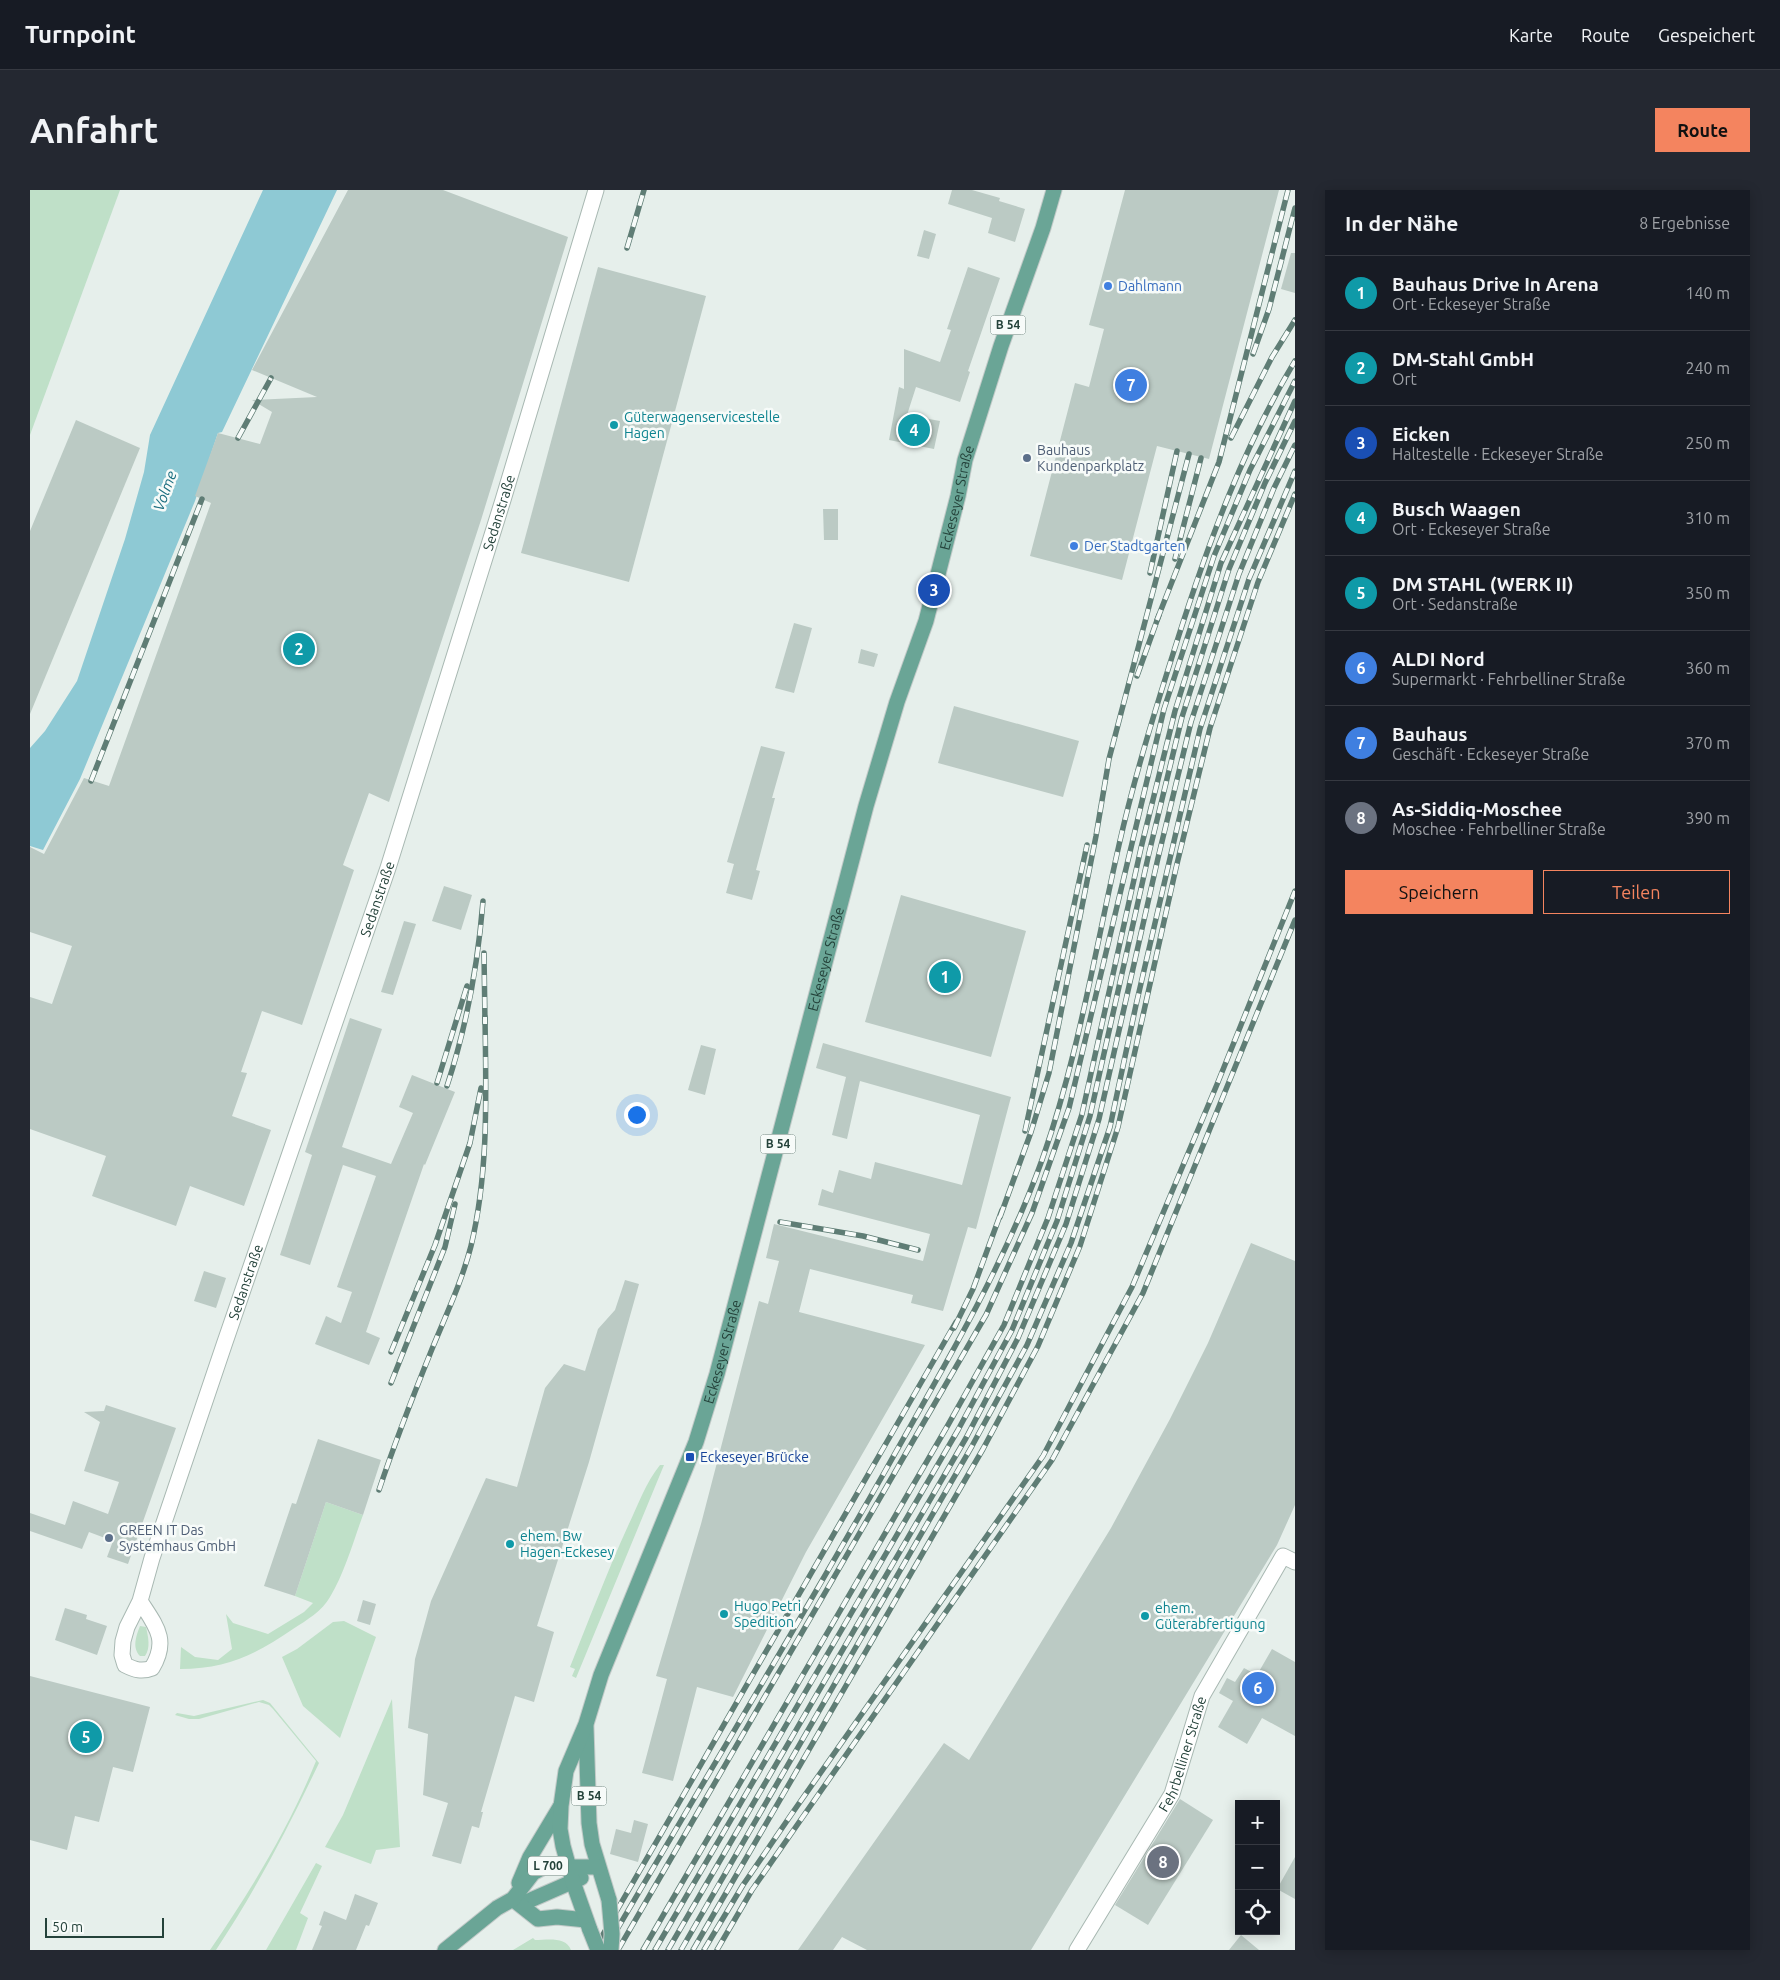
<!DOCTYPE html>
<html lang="de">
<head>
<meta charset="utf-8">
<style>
  body { margin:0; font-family:Ubuntu,sans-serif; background:#242831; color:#f1f3f6 }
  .controls { position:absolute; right:15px; bottom:15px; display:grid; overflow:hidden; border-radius:0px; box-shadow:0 2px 12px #0003 }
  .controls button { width:45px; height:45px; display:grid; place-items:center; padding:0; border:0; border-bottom:1px solid #363941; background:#171b24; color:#f1f3f6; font:25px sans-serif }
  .scale { position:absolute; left:15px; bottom:12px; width:119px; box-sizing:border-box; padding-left:5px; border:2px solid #24423a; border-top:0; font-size:14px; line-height:18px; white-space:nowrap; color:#24423a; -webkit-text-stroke:4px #f7fbf9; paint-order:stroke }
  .you { position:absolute; left:606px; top:924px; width:18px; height:18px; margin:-12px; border:4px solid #fff; border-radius:50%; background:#1a73e8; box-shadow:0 0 0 8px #1a73e833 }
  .badge { display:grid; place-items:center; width:32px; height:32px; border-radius:50%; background:#f4845f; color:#fff; font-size:16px; font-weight:700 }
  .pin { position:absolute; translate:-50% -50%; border:2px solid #fff; box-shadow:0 1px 5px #0006 }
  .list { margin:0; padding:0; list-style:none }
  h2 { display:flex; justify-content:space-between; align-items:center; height:65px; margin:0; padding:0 20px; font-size:21px }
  h2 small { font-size:16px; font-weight:400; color:#9ea1a6 }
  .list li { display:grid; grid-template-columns:32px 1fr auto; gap:15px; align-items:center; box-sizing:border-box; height:75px; padding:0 20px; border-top:1px solid #363941 }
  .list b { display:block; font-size:19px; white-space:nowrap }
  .list p { margin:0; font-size:16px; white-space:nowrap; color:#9ea1a6 }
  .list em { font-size:16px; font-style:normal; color:#9ea1a6 }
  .actions { display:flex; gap:10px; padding:15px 20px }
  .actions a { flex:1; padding:11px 0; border:1px solid #f4845f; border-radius:0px; text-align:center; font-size:18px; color:#f4845f }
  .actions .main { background:#f4845f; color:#111 }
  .icon { flex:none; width:28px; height:28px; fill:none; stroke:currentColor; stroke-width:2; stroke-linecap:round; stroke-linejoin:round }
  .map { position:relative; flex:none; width:1265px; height:1760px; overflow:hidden; border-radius:0px }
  header { display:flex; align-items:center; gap:30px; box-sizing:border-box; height:70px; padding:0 25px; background:#171b24; border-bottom:1px solid #363941 }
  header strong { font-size:24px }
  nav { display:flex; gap:28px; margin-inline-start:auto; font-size:18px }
  .intro { display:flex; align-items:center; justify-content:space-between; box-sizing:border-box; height:120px; padding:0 30px }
  h1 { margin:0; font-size:35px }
  .button { padding:12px 22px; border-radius:0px; background:#f4845f; color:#111; font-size:18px; font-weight:700 }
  main { display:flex; gap:30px; padding:0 30px }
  aside { flex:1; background:#171b24; border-radius:0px; box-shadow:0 2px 12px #0003 }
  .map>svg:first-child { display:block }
</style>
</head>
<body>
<header>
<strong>Turnpoint</strong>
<nav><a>Karte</a><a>Route</a><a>Gespeichert</a></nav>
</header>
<div class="intro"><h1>Anfahrt</h1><a class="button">Route</a></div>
<main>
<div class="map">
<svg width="1265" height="1760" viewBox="0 0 1265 1760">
  <rect width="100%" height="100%" fill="#e6efeb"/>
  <g fill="#bfe0c8">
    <path d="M0,0H90L0,245Z"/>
    <path d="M630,1275H634L546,1488L542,1486L545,1479L540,1477C559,1430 577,1382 598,1336C608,1315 616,1292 630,1275Z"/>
    <path d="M296,1312L333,1325C323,1352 315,1382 300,1407C292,1421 277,1430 263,1439C225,1465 197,1479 150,1479L151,1457L165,1467L188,1470L202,1459L196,1424L203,1433L238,1444L274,1422L283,1413L265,1406Z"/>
    <path d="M314,1431L346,1447L310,1548L273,1516L252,1467L267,1459L303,1432Z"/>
    <path d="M110,1436L116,1437C118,1446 121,1458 115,1466H110C102,1458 106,1446 110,1436Z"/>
    <path d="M362,1509L370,1657L346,1660L341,1674L295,1657L313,1625Z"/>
    <path d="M233,1510L240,1513L289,1573C258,1638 226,1700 186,1760H180C221,1700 259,1638 286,1571L243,1519L239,1515L229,1512L169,1529H159L145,1525L147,1523L164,1526Z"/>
    <path d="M286,1673L292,1676L270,1723L278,1728L266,1760H236Z"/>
    <path d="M503,1748L505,1750C517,1750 536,1746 541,1760H483Z"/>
  </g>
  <path fill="#8ec9d4" d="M233,0H307L192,242L188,243L165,311L50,589L13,660L0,656V558L15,541L47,491L95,349L114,282L120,245Z"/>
  <g fill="#bbcac4">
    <path d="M318,0H413L538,47L451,330L359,612L339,603L313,675L324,680L272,835L232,821L211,882L217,883L202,926L241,940L214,1016L160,996L146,1036L62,1006L76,966L0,939V807L22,814L42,756L0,742V657L14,664L54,588L79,596L181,313L165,306L188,243L230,254L242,222L222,210L287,207L222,180Z"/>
    <path d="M922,0H942L970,8L969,11L995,19L985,52L958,43L962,28L918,14Z"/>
    <path d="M1095,0H1249L1179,269L1127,256L1092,390L1000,366L1045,193L1059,197L1074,139L1059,135Z"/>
    <path d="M894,40L906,44L899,69L887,66Z"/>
    <path d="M1261,63H1265V103L1251,99Z"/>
    <path d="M568,77L676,106L599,392L491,363Z"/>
    <path d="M938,77L970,88L938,181L940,182L930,212L886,197L877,225L910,231L904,259L859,250L869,197L874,199V159L910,172L921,140L917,139Z"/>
    <path d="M46,230L110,258L0,524V341Z"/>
    <path d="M793,319H808V350H794Z"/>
    <path d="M764,433L782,438L764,503L745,498Z"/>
    <path d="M831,459L848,464L844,477L828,473Z"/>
    <path d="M924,516L1049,551L1033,607L908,573Z"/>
    <path d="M731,556L755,562L742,608H745L726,680L730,681L722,710L696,703L704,674L697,672Z"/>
    <path d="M414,696L442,705L431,740L402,731Z"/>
    <path d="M871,705L996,741L961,867L835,832Z"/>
    <path d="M374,731L386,734L363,805L351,802Z"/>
    <path d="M320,828L352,839L312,957L361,974L383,923L369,917L382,885L425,902L395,975L394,974L336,1142L350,1148L339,1175L285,1154L296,1126L311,1133L322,1102L307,1097L346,986L313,975L280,1075L250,1065L282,965L275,962Z"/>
    <path d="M793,853L981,907L946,1039L938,1037L913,1121L881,1113L883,1105L780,1079L769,1122L895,1155L776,1362L703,1507L667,1497L643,1591L612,1583L637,1489L626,1486L671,1334L729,1111L738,1114L749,1071L736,1068L744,1034L893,1071L900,1044L788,1015L792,999L803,1003L809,980L841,989L845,972L932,995L950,925L830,891L817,949L802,945L816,887L786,878Z"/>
    <path d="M671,855L686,859L675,905L658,900Z"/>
    <path d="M1221,1053L1265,1071V1315L1247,1355L1001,1760H837L812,1747L803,1760H768L914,1553L939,1570L1081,1338L1140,1229L1178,1153Z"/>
    <path d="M174,1081L196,1088L186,1118L164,1111Z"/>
    <path d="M595,1090L609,1094L559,1272L507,1436L524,1442L504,1512L485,1506L451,1622H453L449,1638L442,1636L431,1674L402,1666L418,1613L393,1605L398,1544L378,1538L385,1469L401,1411L456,1288L487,1297L515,1198L534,1174L555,1181L568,1139L585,1120Z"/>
    <path d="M76,1215L146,1238L98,1374L77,1367L83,1351L59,1342L52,1359L0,1341V1323L35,1335L43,1311L78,1324L89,1292L54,1281L70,1232L54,1222L74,1221Z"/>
    <path d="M288,1249L351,1270L333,1325L296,1312L265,1406L234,1396L262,1313L266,1314Z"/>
    <path d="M333,1410L346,1414L340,1435L327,1431Z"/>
    <path d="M35,1418L57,1425L56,1429L77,1436L67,1465L25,1450Z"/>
    <path d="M1242,1459L1265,1472V1546L1232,1528L1217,1554L1188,1537L1203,1511L1189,1503L1197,1488L1205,1492L1214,1478L1227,1485Z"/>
    <path d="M0,1486L120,1517L103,1582L83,1577L69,1632L45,1626L37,1660L0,1650Z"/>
    <path d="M1150,1609L1183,1630L1118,1735L1085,1715Z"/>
    <path d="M604,1630L618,1634L608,1672L580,1664L586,1639L601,1643Z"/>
    <path d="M1265,1667V1709L1247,1699Z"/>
    <path d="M325,1704L348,1713L339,1736L336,1735L326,1760H282L292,1736L289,1735L294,1721L316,1730Z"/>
    <path d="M1211,1745L1229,1760H1199Z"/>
  </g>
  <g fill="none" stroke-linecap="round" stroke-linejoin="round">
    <g stroke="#a8b8b2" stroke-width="17">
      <g id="street">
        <path id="s1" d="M110,1411C126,1436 139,1450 122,1478C112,1482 105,1480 95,1475L92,1465L93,1451L97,1437L110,1411L122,1368L194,1155L358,678L473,310L566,0"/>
        <path id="s2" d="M1047,1760L1142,1604L1172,1506L1253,1366L1265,1372"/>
      </g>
    </g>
    <g stroke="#c2cac8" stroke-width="17">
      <g id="primary">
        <path d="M556,1537L559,1633L562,1654L579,1710"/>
        <path d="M489,1693L500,1667L530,1617"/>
        <path d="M483,1709L496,1712L551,1688"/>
        <path d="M484,1710L508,1729L527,1727L556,1730"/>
        <path id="s3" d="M560,1740L543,1692L533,1656L530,1639L531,1616L536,1581L556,1534L571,1485L666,1252L687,1184L836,616L867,512L896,431L928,306L935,270L971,156L1013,38L1024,0"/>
        <path d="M415,1760L467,1718L483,1709L503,1683L514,1677H568"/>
      </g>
    </g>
    <use href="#street" stroke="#fff" stroke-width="15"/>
    <use href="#primary" stroke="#6aa596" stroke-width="15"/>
    <g stroke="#5f7d75" stroke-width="5.5">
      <g id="rail">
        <path d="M597,58L614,0"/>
        <path d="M1223,164L1239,119L1265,18"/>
        <path d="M208,248L241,188"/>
        <path d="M1201,248L1242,167L1265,130"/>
        <path d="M1145,369L1171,268"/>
        <path d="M1120,383L1147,261"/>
        <path d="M1127,430L1189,272L1258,0"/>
        <path d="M1107,486L1129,425"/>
        <path d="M61,591L172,309"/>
        <path d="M454,763L455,833"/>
        <path d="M407,893L437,796"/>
        <path d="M417,896C437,835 448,774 453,711"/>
        <path d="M995,941L1057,655"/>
        <path d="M970,1027L1001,942L1019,883L1066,646L1079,569L1159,264"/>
        <path d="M750,1032L833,1046L888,1060"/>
        <path d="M924,1138L943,1099L972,1020"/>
        <path d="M361,1162L405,1055L440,953L451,898"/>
        <path d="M361,1193L415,1057L425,1014"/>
        <path d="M349,1300C365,1252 383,1206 402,1159C416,1125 432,1091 441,1056C459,981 456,904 455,827"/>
        <path d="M564,1760L926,1132"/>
        <path d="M575,1760C668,1601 763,1443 854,1283C911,1181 972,1081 1012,970C1048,868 1065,761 1089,655C1105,584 1127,514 1149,445C1179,351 1214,256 1265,171"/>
        <path d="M588,1760L956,1125L1002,1023L1039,918L1134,519L1184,366L1220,280L1265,191"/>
        <path d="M613,1760L918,1235L974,1135L1018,1028L1052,924L1111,658L1145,521L1191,373L1265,211"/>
        <path d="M625,1760L928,1240L982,1140L1027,1031L1060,926L1119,663L1152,527L1199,379L1235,293L1265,231"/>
        <path d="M638,1760L936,1248L988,1148L1036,1034L1069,929L1128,668L1161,532L1209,384L1244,298L1265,255"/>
        <path d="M651,1760L942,1256L997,1155L1041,1053L1080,937L1106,815L1170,539L1219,389L1265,281"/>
        <path d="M663,1760L953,1259L1008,1156L1050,1056L1088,937L1146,678L1180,538L1228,392L1265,304"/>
        <path d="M674,1760L713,1695L763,1622L1013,1266L1102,1097L1188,892L1265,701"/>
        <path d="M687,1760L722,1700L772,1628L1022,1270L1113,1103L1265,730"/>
      </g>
    </g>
    <use href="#rail" stroke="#f7fbf9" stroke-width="4" stroke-dasharray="11" stroke-linecap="butt"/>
    <g stroke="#c2cac8" stroke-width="17" stroke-linecap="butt">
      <g id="primary-bridge">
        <path d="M579,1710L582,1744L581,1760"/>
        <path d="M560,1740L568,1760"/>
      </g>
    </g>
    <use href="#primary-bridge" stroke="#6aa596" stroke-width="15"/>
  </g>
  <g fill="#3f7fe0" stroke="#f7fbf9" stroke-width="2">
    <circle cx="1078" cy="96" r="5"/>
    <circle cx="1044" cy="356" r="5"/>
  </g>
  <g fill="#0f9aa8" stroke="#f7fbf9" stroke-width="2">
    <circle cx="584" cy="235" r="5"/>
    <circle cx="480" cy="1354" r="5"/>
    <circle cx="694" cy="1424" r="5"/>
    <circle cx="1115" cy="1426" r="5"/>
  </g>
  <g fill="#5c6f8a" stroke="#f7fbf9" stroke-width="2">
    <circle cx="997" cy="268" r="5"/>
    <circle cx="79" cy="1348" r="5"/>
  </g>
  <rect fill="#1a4fb4" stroke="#f7fbf9" stroke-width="2" x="655" y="1262" width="10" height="10" rx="2.5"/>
  <g text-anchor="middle" stroke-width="5" stroke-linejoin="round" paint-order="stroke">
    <g fill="#f7fbf9" stroke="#637a73" stroke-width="1">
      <rect x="960.5" y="125.5" width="35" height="19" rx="4"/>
      <rect x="730.5" y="944.5" width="35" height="19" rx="4"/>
      <rect x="541.5" y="1596.5" width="35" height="19" rx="4"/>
      <rect x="498" y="1666.5" width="40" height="19" rx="4"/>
    </g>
    <g font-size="12" font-weight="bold" fill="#24423a">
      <text x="978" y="139">B 54</text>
      <text x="748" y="958">B 54</text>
      <text x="559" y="1610">B 54</text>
      <text x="518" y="1680">L 700</text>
    </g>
    <g font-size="14" fill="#366cbe" stroke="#f7fbf9" text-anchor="start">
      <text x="1088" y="101">Dahlmann</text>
      <text x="1054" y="361">Der Stadtgarten</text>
    </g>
    <g font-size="14" fill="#0d838f" stroke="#f7fbf9" text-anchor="start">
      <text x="594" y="232">Güterwagenservicestelle<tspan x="594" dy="16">Hagen</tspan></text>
      <text x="490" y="1351">ehem. Bw<tspan x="490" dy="16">Hagen-Eckesey</tspan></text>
      <text x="704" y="1421">Hugo Petri<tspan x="704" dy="16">Spedition</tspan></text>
      <text x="1125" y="1423">ehem.<tspan x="1125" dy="16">Güterabfertigung</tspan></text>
    </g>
    <g font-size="14" fill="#4e5e75" stroke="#f7fbf9" text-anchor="start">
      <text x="1007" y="265">Bauhaus<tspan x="1007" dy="16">Kundenparkplatz</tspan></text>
      <text x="89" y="1345">GREEN IT Das<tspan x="89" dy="16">Systemhaus GmbH</tspan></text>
    </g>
    <g font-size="14" fill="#24423a" stroke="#f7fbf9">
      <text dy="5" stroke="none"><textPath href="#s3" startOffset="1498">Eckeseyer Straße</textPath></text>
      <text dy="5" stroke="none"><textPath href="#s1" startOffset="1316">Sedanstraße</textPath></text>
      <text dy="5" stroke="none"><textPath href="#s1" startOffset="911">Sedanstraße</textPath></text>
      <text dy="5" stroke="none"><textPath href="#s3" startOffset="1018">Eckeseyer Straße</textPath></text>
      <text dy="5" stroke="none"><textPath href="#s1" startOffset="506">Sedanstraße</textPath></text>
      <text dy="5" stroke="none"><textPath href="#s3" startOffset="612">Eckeseyer Straße</textPath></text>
      <text dy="5" stroke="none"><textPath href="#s2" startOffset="224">Fehrbelliner Straße</textPath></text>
    </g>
    <g font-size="14" fill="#164399" stroke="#f7fbf9" text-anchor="start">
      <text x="670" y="1272">Eckeseyer Brücke</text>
    </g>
    <g font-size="15" font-style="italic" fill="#1c6f80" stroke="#f7fbf9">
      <text transform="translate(135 301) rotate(-70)" y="5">Volme</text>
    </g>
  </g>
</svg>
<div class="controls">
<button>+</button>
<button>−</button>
<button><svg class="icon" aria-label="locate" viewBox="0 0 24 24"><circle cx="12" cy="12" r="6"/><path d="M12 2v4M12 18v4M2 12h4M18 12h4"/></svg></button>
</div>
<div class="scale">50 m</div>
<div class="you"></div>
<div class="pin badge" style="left:915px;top:787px;background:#0f9aa8">1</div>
<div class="pin badge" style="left:269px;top:459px;background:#0f9aa8">2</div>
<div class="pin badge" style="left:904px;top:400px;background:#1a4fb4">3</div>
<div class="pin badge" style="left:884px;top:240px;background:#0f9aa8">4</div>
<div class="pin badge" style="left:56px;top:1547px;background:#0f9aa8">5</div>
<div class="pin badge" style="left:1228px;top:1498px;background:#3f7fe0">6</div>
<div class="pin badge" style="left:1101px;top:195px;background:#3f7fe0">7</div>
<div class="pin badge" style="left:1133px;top:1672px;background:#6b7280">8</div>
</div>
<aside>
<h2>In der Nähe<small>8 Ergebnisse</small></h2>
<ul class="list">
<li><span class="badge" style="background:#0f9aa8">1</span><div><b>Bauhaus Drive In Arena</b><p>Ort · Eckeseyer Straße</p></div><em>140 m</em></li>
<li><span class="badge" style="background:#0f9aa8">2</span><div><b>DM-Stahl GmbH</b><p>Ort</p></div><em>240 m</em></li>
<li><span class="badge" style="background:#1a4fb4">3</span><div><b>Eicken</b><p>Haltestelle · Eckeseyer Straße</p></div><em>250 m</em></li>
<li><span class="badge" style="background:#0f9aa8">4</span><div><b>Busch Waagen</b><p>Ort · Eckeseyer Straße</p></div><em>310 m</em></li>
<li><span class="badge" style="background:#0f9aa8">5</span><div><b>DM STAHL (WERK II)</b><p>Ort · Sedanstraße</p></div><em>350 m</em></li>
<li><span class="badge" style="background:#3f7fe0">6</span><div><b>ALDI Nord</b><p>Supermarkt · Fehrbelliner Straße</p></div><em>360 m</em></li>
<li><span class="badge" style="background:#3f7fe0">7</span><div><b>Bauhaus</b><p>Geschäft · Eckeseyer Straße</p></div><em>370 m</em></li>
<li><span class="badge" style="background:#6b7280">8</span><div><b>As-Siddiq-Moschee</b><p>Moschee · Fehrbelliner Straße</p></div><em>390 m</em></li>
</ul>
<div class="actions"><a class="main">Speichern</a><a>Teilen</a></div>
</aside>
</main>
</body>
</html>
